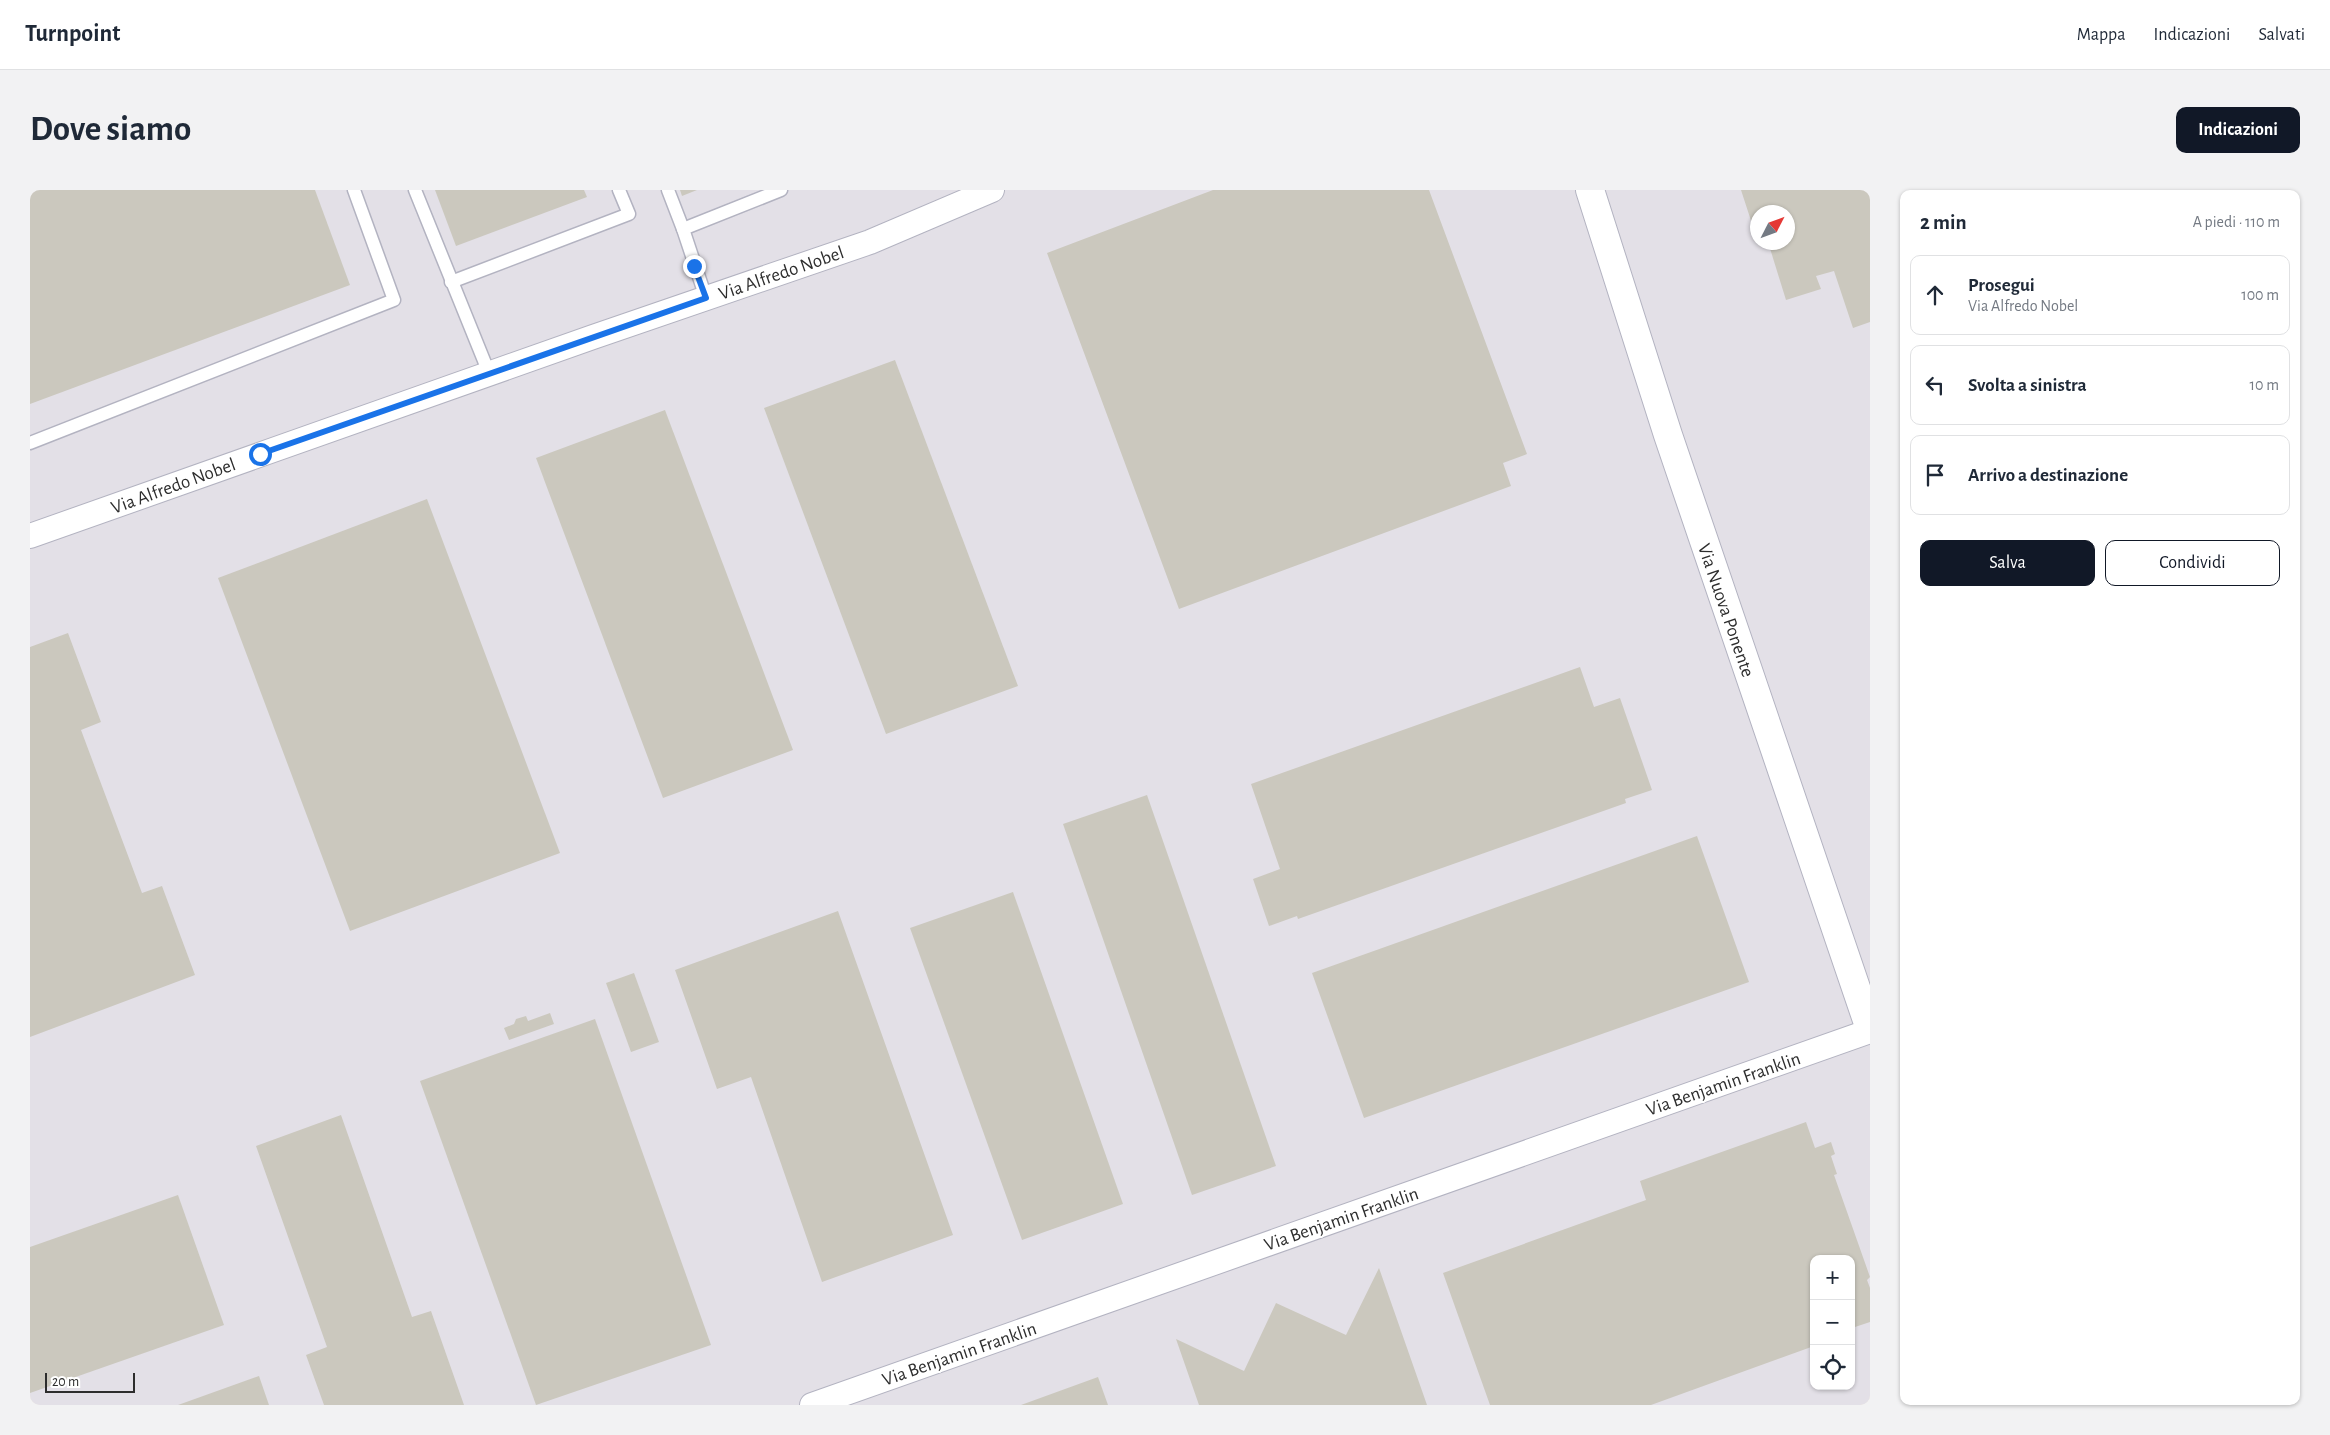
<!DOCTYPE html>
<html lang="it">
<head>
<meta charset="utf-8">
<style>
  body { margin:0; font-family:"Alegreya Sans",sans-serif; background:#f2f2f3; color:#1f2937 }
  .controls { position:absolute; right:15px; bottom:15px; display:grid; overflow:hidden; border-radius:10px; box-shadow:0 1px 4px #0004 }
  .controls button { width:45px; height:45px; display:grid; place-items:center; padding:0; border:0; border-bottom:1px solid #e0e1e3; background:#fff; color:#1f2937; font:25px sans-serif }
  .compass { position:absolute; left:1720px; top:15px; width:45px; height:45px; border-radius:50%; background:#fff; box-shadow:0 1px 4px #0004; rotate:48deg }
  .scale { position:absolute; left:15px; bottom:12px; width:90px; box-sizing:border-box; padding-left:5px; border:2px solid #2d2d2d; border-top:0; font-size:14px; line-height:18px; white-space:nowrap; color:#2d2d2d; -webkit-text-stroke:4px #fff; paint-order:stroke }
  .stop { position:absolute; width:15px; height:15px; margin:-11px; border:4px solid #1a73e8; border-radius:50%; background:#fff }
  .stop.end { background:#1a73e8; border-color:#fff; box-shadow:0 1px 5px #0008 }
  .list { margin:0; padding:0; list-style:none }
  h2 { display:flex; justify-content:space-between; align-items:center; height:65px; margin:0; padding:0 20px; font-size:21px }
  h2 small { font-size:16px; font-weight:400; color:#747a83 }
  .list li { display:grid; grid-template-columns:32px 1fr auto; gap:15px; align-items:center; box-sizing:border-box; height:80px; margin:0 10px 10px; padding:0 10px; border:1px solid #e0e1e3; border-radius:10px }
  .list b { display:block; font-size:19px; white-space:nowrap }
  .list p { margin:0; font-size:16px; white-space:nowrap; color:#747a83 }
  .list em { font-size:16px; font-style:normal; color:#747a83 }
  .actions { display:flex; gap:10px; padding:15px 20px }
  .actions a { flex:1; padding:11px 0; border:1px solid #111827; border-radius:10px; text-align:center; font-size:18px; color:#111827 }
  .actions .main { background:#111827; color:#fff }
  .icon { flex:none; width:28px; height:28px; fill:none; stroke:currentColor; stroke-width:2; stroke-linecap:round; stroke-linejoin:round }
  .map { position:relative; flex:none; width:1840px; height:1215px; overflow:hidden; border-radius:10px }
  header { display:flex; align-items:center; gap:30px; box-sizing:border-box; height:70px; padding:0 25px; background:#fff; border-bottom:1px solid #e0e1e3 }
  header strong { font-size:24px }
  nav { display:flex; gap:28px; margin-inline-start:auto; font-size:18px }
  .intro { display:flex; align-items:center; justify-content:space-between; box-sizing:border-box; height:120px; padding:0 30px }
  h1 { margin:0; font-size:35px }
  .button { padding:12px 22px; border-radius:10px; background:#111827; color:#fff; font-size:18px; font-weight:700 }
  main { display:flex; gap:30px; padding:0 30px }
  aside { flex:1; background:#fff; border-radius:10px; box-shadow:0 1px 4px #0004 }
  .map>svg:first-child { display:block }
</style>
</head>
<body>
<header>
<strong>Turnpoint</strong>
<nav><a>Mappa</a><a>Indicazioni</a><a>Salvati</a></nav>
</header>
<div class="intro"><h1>Dove siamo</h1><a class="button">Indicazioni</a></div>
<main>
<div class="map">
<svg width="1840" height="1215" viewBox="0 0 1840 1215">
  <rect width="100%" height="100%" fill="#efeae0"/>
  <path fill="#e3e0e7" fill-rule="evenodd" d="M0,0H1840V1215H0ZM1728,22H1758V52H1728ZM1784,1069H1821V1196H1784Z"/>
  <g fill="#cbc8be">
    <path d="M0,0H285L320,95L0,214Z"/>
    <path d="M405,0H554L557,7L426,56Z"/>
    <path d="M650,0H667L652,6Z"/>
    <path d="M1183,0H1399L1497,264L1473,273L1481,296L1149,419L1017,63Z"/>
    <path d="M1711,0H1840V132L1823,138L1804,81L1786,86L1791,99L1756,110L1738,52H1758V22H1728V42L1725,43Z"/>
    <path d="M865,170L988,496L856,544L734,218Z"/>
    <path d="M635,220L763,560L633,608L506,268Z"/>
    <path d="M397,309L530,663L320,741L188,388Z"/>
    <path d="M38,443L71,532L51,540L112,703L132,696L165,785L0,847V457Z"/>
    <path d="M1550,477L1564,517L1590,508L1622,600L1595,609L1596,613L1268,729L1267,726L1239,736L1223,689L1250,679L1221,594Z"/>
    <path d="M1117,605L1246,976L1162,1005L1033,634Z"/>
    <path d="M1667,646L1719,792L1334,928L1282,783Z"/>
    <path d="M983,702L1093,1014L992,1050L880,738Z"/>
    <path d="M808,721L923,1045L792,1092L721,887L687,899L645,780Z"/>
    <path d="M604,783L629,852L601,862L576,793Z"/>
    <path d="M520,823L524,834L479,850L474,838L484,834L486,829L496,826L498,831Z"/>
    <path d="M565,829L681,1155L506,1215L390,891Z"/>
    <path d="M311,925L382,1127L401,1121L434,1215H294L276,1165L297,1157L226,956Z"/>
    <path d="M1776,932L1785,958L1801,952L1805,964L1801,966L1807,984L1804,985L1840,1087L1837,1090L1840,1098V1132L1822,1138L1824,1142L1821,1143V1069H1784V1156L1621,1215H1460L1413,1083L1616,1010L1610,991Z"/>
    <path d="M148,1005L194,1135L0,1203V1057Z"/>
    <path d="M1349,1078L1397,1215H1169L1146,1149L1214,1181L1246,1113L1316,1145Z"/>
    <path d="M229,1186L239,1215H148Z"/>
    <path d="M1068,1187L1078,1215H991Z"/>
  </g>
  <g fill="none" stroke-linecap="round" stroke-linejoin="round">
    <g stroke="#b3b3c1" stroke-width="15">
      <g id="lane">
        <path d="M385,0L459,183"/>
        <path d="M638,0L653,39"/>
        <path d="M421,92L599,24L589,0"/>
        <path d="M676,108L653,39L751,0"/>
        <path d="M0,253L364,110L324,0"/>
      </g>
    </g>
    <g stroke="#b3b3c1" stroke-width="26">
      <g id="street">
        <path d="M0,346L563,147L840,52L962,0"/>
        <path d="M782,1215L1840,841"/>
      </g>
    </g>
    <g stroke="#b3b3c1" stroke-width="30">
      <path id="secondary" d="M1560,0L1638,245L1840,839"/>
    </g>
    <use href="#lane" stroke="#fff" stroke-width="12"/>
    <use href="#street" stroke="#fff" stroke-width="24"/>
    <use href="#secondary" stroke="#fff" stroke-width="28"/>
  </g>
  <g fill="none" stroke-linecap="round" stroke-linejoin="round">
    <path stroke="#1a73e8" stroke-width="6" d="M230,264L676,108L664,76"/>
  </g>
  <g text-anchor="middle" stroke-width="4" stroke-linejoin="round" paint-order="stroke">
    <g font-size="19" fill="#2d2d2d" stroke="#fff">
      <text transform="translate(751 82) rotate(-19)" y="7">Via Alfredo Nobel</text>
      <text transform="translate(143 295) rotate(-20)" y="7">Via Alfredo Nobel</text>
      <text transform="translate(1697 420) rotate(71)" y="7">Via Nuova Ponente</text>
      <text transform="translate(1693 893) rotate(-19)" y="7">Via Benjamin Franklin</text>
      <text transform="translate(1311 1028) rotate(-19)" y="7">Via Benjamin Franklin</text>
      <text transform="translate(929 1163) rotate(-19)" y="7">Via Benjamin Franklin</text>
    </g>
  </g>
</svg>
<div class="controls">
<button>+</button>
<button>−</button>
<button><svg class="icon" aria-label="locate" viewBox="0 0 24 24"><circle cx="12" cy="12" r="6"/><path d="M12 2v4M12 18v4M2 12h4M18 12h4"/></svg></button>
</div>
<svg class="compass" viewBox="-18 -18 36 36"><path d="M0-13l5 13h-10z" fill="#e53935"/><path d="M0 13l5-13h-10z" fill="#747a83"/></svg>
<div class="scale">20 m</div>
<div class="stop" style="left:230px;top:264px"></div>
<div class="stop end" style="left:664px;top:76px"></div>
</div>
<aside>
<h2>2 min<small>A piedi · 110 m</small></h2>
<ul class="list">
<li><svg class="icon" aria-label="ahead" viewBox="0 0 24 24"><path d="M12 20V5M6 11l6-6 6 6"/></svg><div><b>Prosegui</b><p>Via Alfredo Nobel</p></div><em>100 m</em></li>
<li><svg class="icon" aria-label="left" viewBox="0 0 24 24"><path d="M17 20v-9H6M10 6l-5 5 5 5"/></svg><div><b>Svolta a sinistra</b></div><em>10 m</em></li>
<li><svg class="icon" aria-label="arrive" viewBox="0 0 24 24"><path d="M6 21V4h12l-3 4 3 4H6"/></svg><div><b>Arrivo a destinazione</b></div></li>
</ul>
<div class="actions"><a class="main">Salva</a><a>Condividi</a></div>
</aside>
</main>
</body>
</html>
